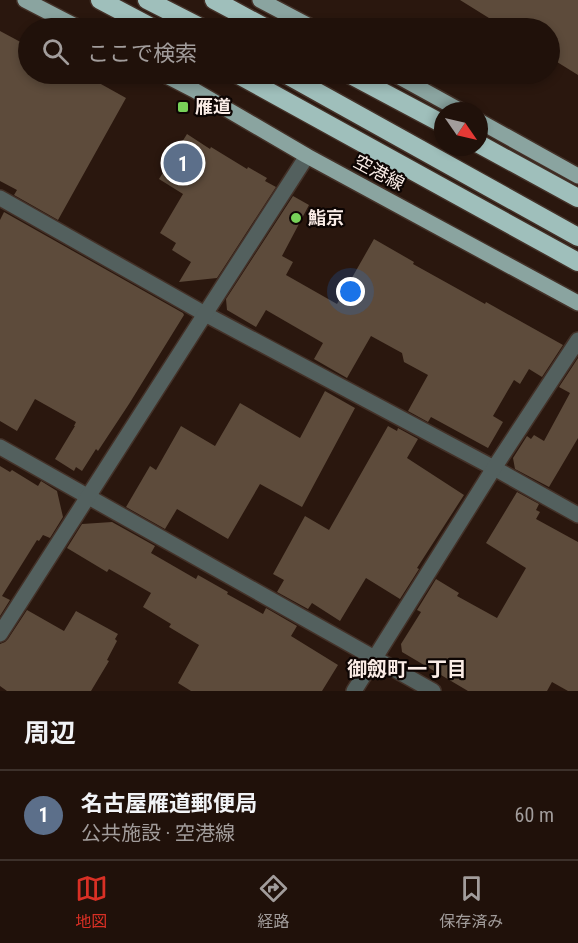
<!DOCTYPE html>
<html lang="ja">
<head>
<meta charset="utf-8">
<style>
  body { margin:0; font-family:"Roboto Condensed","Noto Sans JP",sans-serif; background:#281a13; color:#f1f3f6 }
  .compass { position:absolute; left:434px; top:102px; width:54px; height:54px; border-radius:50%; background:#20110a; box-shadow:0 3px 9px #0003; rotate:124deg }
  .you { position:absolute; left:351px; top:292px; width:21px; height:21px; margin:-15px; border:4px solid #fff; border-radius:50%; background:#1a73e8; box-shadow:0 0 0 9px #1a73e833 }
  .badge { display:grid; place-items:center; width:39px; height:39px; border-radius:50%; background:#d93025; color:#fff; font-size:20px; font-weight:700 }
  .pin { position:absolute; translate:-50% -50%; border:3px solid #fff; box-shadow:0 2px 6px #0006 }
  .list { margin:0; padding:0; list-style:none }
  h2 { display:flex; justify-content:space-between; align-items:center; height:78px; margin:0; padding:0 24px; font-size:26px }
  h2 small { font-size:20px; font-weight:400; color:#a29d9c }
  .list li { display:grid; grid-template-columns:39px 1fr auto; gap:18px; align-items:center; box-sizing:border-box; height:90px; padding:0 24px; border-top:2px solid #3d312b }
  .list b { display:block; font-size:22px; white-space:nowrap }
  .list p { margin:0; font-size:20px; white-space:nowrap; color:#a29d9c }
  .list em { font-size:20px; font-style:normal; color:#a29d9c }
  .icon { flex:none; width:33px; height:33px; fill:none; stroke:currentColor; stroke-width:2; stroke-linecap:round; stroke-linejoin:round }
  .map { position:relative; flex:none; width:578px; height:691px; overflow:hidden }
  .search { position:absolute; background:#20110a; box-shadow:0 3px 9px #0003; left:18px; right:18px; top:18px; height:66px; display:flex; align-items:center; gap:15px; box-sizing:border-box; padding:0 21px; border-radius:33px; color:#a29d9c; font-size:22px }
  .sheet { height:168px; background:#20110a }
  nav { display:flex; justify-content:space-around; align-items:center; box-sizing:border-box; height:84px; border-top:2px solid #3d312b; background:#20110a; font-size:16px; color:#a29d9c }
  nav a { display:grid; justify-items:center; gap:3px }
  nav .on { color:#d93025 }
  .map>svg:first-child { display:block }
</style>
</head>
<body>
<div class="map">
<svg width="578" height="691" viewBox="0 0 578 691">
  <rect width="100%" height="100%" fill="#2a170e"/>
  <g fill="#5d4b3b">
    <path d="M460,0H578V75L549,57V28H505Z"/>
    <path d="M0,31L28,46V74H83L126,98L58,220L14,195L17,190L0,181Z"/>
    <path d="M187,134L210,149L211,147L247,169L248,167L267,178L265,181L276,187L217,278L179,282L191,262L172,250L176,243L160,233L183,194L159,179Z"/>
    <path d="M293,196L309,205L282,256L293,262L286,275L337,304L374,239L414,262L413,264L485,304L486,302L563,345L542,377L529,369L520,384L514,380L493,416L503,422L488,448L431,417L428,422L408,411L428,375L404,362L402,353L371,336L347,378L314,359L323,343L266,310L256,327L227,310L226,299Z"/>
    <path d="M4,212L183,313L184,315L129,404L98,451L96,449L82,471L76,467L74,471L55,459L75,426H74L76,422L35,399L17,431L0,421V220Z"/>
    <path d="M578,358V438L549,487L515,469L513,458L527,436L531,439L534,435L544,441L570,393L559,387Z"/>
    <path d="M325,391L355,408L302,507L260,484L228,539L177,509L165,529L126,507L150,466L156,470L181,426L215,446L240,403L300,438Z"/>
    <path d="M388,426L397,431L398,428L418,439L407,458L464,495L417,568L419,569L400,599L366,578L340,621L312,603L308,609L277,592L284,580L273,574L305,516L329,530Z"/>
    <path d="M0,466L10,472L12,470L38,486L41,481L57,491L63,517L50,538L43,535L39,541L37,540L2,596L10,600L0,616Z"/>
    <path d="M517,492L539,504L536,510L540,512L536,519L578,542V691H568L552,682L547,691H468L402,652L401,644L421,612L417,610L436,579L459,593L457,596L497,618L526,568L486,543Z"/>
    <path d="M112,522L155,546L151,553L196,579L198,575L228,592L227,594L263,614L266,608L297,626L291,636L338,665L322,691H191L178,683L199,645L169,627L171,624L143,607L151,593L109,569L107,572L67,548L82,524Z"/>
    <path d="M27,610L64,631L76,611L118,634L115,639L117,641L107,660L109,661L91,691H7L0,686V644L5,642L8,639Z"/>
  </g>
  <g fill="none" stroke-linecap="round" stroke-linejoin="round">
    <g stroke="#433128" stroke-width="18">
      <path id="service" d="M0,198L205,314L494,468L578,515"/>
    </g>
    <g stroke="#433128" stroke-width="18">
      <g id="minor">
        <path d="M0,447L433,691"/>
        <path d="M354,691L494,468L578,340"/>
      </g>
    </g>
    <g stroke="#433128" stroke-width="18">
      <path id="tertiary" d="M0,634L205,314L307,156"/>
    </g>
    <g stroke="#433128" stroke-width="18">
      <g id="primary">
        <path d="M25,0L79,28"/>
        <path d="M260,0L313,28"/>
        <path d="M163,74L194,90L307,156L578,303"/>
        <path d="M394,74L461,111"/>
        <path d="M479,121L578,176"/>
      </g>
    </g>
    <g stroke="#433128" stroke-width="21">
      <g id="motorway">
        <path d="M100,0L153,28"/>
        <path d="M147,0L202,28"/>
        <path d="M214,0L266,28"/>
        <path d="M237,74L578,262"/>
        <path d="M285,74L578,237"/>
        <path d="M349,74L443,124"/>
        <path d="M479,144L578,198"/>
      </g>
    </g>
    <use href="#service" stroke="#53605e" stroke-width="15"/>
    <use href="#minor" stroke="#53605e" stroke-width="15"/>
    <use href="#tertiary" stroke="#53605e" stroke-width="15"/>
    <use href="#primary" stroke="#8aa4a0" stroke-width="15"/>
    <use href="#motorway" stroke="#9fbfbb" stroke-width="18"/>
  </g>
  <g fill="#77d259" stroke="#0d0503" stroke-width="2">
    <rect x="177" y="101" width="12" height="12" rx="3"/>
    <circle cx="296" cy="218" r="6"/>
  </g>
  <g text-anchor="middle" stroke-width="4.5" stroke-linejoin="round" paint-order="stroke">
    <g font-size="18" font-weight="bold" fill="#faece6" stroke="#0d0503" text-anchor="start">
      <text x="195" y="113">雁道</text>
      <text x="308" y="224">鮨京</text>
    </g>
    <g font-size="18" fill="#faece6" stroke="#0d0503">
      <text transform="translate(379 173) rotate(28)" y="6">空港線</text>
    </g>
    <g font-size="20" font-weight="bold" fill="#faece6" stroke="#0d0503">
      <text x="407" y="676">御劔町一丁目</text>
    </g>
  </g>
</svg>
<svg class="compass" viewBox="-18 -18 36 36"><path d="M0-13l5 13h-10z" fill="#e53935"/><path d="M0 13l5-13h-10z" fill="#a29d9c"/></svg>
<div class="you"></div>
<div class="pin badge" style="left:183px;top:163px;background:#5c6f8a">1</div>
<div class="search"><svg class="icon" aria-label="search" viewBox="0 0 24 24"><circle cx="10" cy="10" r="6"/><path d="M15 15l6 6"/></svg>ここで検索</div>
</div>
<section class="sheet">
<h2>周辺<small></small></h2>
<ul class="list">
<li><span class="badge" style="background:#5c6f8a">1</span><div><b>名古屋雁道郵便局</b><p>公共施設 · 空港線</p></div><em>60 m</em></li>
</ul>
</section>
<nav>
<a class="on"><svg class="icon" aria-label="map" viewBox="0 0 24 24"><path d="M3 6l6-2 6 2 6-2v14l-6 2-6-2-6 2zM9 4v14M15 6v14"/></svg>地図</a>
<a><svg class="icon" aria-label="directions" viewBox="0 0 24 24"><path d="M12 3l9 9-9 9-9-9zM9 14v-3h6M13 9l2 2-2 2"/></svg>経路</a>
<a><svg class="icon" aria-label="saved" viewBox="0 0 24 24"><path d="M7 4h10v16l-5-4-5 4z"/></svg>保存済み</a>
</nav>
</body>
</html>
